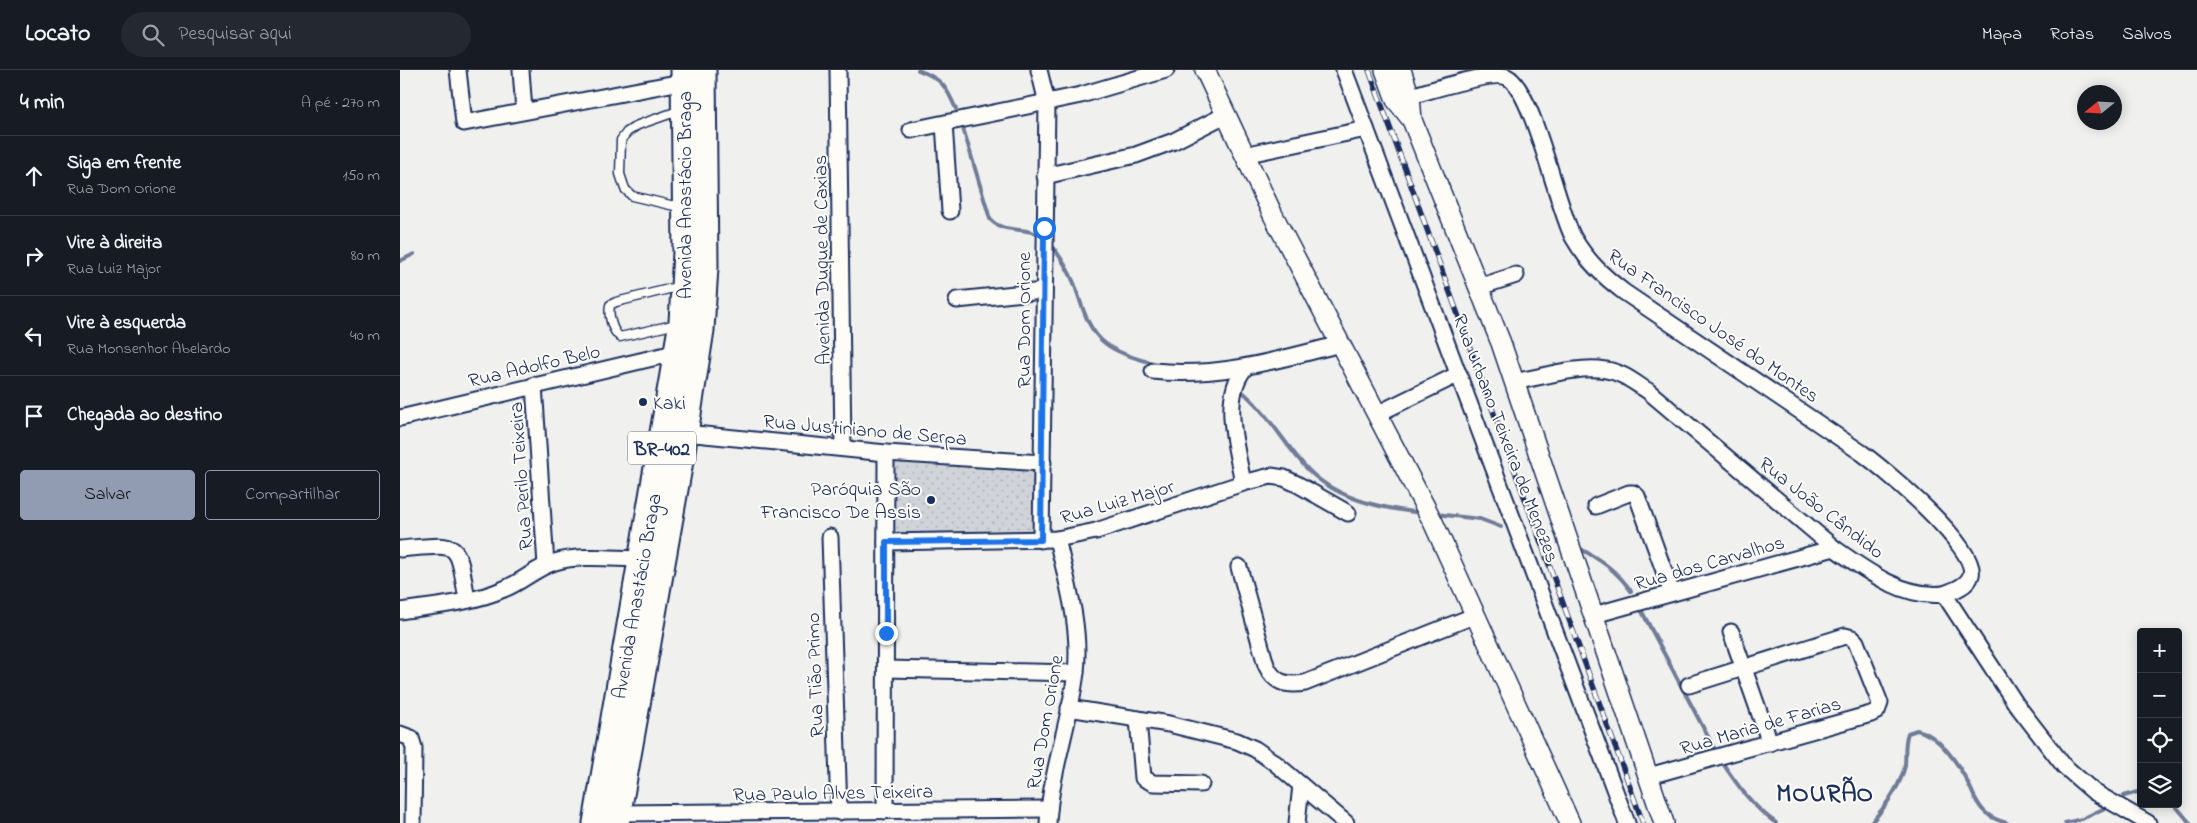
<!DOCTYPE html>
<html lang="pt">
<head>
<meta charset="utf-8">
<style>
  body { margin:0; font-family:"Indie Flower",sans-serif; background:#242831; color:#f1f3f6 }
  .controls { position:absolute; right:15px; bottom:15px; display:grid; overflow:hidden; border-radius:5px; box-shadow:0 2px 12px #0003 }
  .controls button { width:45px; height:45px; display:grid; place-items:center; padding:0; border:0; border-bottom:1px solid #363941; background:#171b24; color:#f1f3f6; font:25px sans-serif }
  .compass { position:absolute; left:1677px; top:15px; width:45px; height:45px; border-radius:50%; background:#171b24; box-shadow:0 2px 12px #0003; rotate:252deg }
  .stop { position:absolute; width:15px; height:15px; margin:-11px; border:4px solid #1a73e8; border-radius:50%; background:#fff }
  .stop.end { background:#1a73e8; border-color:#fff; box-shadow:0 1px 5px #0008 }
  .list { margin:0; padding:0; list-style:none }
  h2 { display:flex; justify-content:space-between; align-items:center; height:65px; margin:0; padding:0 20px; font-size:21px }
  h2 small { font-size:16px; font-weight:400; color:#9ea1a6 }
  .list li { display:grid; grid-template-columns:32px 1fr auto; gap:15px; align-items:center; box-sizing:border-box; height:80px; padding:0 20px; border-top:1px solid #363941 }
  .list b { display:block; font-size:19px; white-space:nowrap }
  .list p { margin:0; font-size:16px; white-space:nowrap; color:#9ea1a6 }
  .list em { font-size:16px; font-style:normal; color:#9ea1a6 }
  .actions { display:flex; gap:10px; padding:15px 20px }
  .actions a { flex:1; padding:11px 0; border:1px solid #919bb2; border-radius:5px; text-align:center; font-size:18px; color:#919bb2 }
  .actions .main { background:#919bb2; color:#111 }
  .icon { flex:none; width:28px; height:28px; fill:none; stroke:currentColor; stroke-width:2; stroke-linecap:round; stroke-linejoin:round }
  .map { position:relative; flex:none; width:1797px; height:753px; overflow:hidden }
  header { display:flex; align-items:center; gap:30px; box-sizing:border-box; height:70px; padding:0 25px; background:#171b24; border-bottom:1px solid #363941 }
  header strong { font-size:24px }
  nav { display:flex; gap:28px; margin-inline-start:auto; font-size:18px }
  .search { width:350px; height:45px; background:#242831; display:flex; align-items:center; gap:12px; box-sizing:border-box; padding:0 18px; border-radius:28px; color:#9ea1a6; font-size:19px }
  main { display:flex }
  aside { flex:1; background:#171b24 }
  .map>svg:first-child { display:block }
</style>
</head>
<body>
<header>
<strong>Locato</strong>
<div class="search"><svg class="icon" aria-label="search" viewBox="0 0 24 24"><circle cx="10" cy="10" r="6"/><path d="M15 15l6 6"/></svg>Pesquisar aqui</div>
<nav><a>Mapa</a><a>Rotas</a><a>Salvos</a></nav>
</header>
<main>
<aside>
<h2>4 min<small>A pé · 270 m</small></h2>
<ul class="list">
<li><svg class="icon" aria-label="ahead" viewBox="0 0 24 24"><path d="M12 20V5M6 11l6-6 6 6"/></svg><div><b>Siga em frente</b><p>Rua Dom Orione</p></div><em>150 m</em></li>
<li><svg class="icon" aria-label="right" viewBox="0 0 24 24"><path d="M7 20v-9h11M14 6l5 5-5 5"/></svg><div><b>Vire à direita</b><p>Rua Luiz Major</p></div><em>80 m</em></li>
<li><svg class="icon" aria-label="left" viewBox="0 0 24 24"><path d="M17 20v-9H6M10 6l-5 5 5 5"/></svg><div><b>Vire à esquerda</b><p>Rua Monsenhor Abelardo</p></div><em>40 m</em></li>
<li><svg class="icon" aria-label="arrive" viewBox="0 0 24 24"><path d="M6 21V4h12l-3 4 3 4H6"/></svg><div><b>Chegada ao destino</b></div></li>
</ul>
<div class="actions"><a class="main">Salvar</a><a>Compartilhar</a></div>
</aside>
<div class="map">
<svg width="1797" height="753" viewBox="0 0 1797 753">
  <defs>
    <pattern id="park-dots" width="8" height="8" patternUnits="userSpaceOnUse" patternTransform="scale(1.25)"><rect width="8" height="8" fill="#d0d3d8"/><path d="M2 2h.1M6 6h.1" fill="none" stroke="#b2b5bc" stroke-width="1.8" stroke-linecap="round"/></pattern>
  </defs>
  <rect width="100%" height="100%" fill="#f0f0ee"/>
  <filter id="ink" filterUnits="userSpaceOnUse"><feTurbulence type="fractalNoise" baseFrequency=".02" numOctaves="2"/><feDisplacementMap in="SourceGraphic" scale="10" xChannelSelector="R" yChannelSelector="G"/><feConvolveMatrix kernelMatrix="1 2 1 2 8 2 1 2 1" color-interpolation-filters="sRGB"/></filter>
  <g filter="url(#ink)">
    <path fill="url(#park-dots)" stroke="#76819b" d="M486,383L643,393L641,470L486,472Z"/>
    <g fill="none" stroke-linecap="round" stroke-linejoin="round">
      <g stroke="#6f7b97" stroke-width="4">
        <path d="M518,0C542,9 546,16 556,39"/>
        <path d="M563,58L590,149C602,164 626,156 641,166"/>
        <path d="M650,173C660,186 668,199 674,213C682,235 687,260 706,274C719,284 737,289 753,293"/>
        <path d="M0,191L14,184"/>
        <path d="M844,323C868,344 882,370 903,394C931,428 979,438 1021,443"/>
        <path d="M1036,444L1080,449L1101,457"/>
        <path d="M1179,478C1201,490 1217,501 1231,521"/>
        <path d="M1239,536L1315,680"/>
        <path d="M1322,692C1337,715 1353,737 1376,753"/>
        <path d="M1724,726L1741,721"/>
        <path d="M1774,734L1790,753"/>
        <path d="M1471,753C1485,737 1501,715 1505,695C1506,684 1504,673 1508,663L1517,660C1539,665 1558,693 1568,713C1573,723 1577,736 1586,743C1592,748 1599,751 1607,753"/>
        <path d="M1665,753L1682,749L1707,737"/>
      </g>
      <g stroke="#1b2f5e" stroke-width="11">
        <g id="service">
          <path d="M281,40L238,55L227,62L221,70L220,104L225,119L232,126L283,138"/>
          <path d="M277,254L220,267C212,261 208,245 210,235L216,232L281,216"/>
        </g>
      </g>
      <g stroke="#1b2f5e" stroke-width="19">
        <g id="minor">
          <path d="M58,0L64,53L292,10"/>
          <path d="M121,0L124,41"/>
          <path d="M438,0L443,378"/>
          <path d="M639,0L647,33L641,470"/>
          <path d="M944,0L1227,753"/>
          <path d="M1000,29C1020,24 1090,0 1107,7C1133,19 1157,137 1173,167C1186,190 1203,206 1224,222L1462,383C1484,399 1579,478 1571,505C1568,516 1553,521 1544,524"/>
          <path d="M544,54L550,141"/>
          <path d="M511,60L681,25L766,0"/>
          <path d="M844,85L966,59"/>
          <path d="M645,106L736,85L774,71L825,45"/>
          <path d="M1079,217L1116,205"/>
          <path d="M557,230L643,221"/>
          <path d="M753,301C818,308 878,290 940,274"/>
          <path d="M1114,312C1142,307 1179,295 1206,300C1222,302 1235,313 1248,321L1434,478C1465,500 1504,529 1544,524L1616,634L1664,696L1694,722L1748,753"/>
          <path d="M134,315L146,495"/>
          <path d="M977,344L1059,304"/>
          <path d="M0,348L278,282"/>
          <path d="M285,363L486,383L643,393"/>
          <path d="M843,413C837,378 820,328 845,298"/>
          <path d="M1196,436L1229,423H1233L1237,426L1272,523"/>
          <path d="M430,467L439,742"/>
          <path d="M486,472L657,469L696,461L843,413L871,406L884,408L897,414L948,443"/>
          <path d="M0,479C61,474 57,469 67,530"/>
          <path d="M839,497L866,595C874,613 886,616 905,613L1076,545"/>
          <path d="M0,541C35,536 72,533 104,519C122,512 137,497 155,492C182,484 214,489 242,489"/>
          <path d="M1194,545L1434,478"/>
          <path d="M1331,562L1370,673"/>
          <path d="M486,599L676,603"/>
          <path d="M669,638L769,654L837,671L855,679L875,693L946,753"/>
          <path d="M738,649L743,708L753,713L801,714"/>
          <path d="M0,664L11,668L14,678L13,753"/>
          <path d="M1249,706L1471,644L1477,641L1480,633L1456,572L1452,568L1445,566L1289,615"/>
          <path d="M485,741L486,383"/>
          <path d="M218,743L649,739"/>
          <path d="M648,753C651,700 670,653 676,602C681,557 667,512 657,469"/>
          <path d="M897,753L901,715"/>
        </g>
      </g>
      <g stroke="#1b2f5e" stroke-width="22">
        <g id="tertiary">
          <path d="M805,0L873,145L1033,452L1170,753"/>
          <path d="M985,0L996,30L1012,50"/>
          <path d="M1001,0L1010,27L1012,50L1101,273L1264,753"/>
        </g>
      </g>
      <g stroke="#1b2f5e" stroke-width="29">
        <g id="primary">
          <path d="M196,753L282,252L286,182L284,0"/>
          <path d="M216,753L285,363L301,260L305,197L303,0"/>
        </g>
      </g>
      <use href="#service" stroke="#fdfcf7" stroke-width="8"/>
      <use href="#minor" stroke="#fdfcf7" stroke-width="15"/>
      <use href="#tertiary" stroke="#fdfcf7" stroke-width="19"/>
      <use href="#primary" stroke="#fdfcf7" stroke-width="25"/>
      <g stroke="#1b2f5e" stroke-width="5.5">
        <path id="rail" d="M969,0L1243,753"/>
      </g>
      <use href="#rail" stroke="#fdfcf7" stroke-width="4" stroke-dasharray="11" stroke-linecap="butt"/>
    </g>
  </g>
  <g fill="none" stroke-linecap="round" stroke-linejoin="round" filter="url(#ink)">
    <path stroke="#1a73e8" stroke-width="6" d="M486,563V472L641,470L644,158"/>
  </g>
  <g fill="#1b2f5e" stroke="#fdfcf7" stroke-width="2">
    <circle cx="243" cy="332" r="5"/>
    <circle cx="531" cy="430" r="5"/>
  </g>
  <g text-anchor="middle" stroke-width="4" stroke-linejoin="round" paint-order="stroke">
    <rect fill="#fdfcf7" stroke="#5f6c8c" stroke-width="1" x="228" y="361.5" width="68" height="33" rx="4"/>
    <g font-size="19" font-weight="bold" fill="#1b2f5e">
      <text x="262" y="385">BR-402</text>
    </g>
    <g font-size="20" fill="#1b2f5e" stroke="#fdfcf7">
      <text transform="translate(284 125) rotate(-90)" y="7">Avenida Anastácio Braga</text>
      <text transform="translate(421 190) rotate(-91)" y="7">Avenida Duque de Caxias</text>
      <text transform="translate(623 250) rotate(-90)" y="7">Rua Dom Orione</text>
      <text transform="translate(1314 255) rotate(35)" y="7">Rua Francisco José do Montes</text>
      <text transform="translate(134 295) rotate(-13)" y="7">Rua Adolfo Belo</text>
      <text transform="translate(465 359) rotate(5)" y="7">Rua Justiniano de Serpa</text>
      <text transform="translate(1107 368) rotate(69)" y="7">Rua Urbano Teixeira de Menezes</text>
      <text transform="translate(120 406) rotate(-94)" y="7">Rua Perilo Teixeira</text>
      <text transform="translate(717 431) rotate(-16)" y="7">Rua Luiz Major</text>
      <text transform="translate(1422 437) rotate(38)" y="7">Rua João Cândido</text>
      <text transform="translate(1309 492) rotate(-16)" y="7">Rua dos Carvalhos</text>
      <text transform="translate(236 526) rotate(-80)" y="7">Avenida Anastácio Braga</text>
      <text transform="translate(414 605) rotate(-92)" y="7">Rua Tião Primo</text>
      <text transform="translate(644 652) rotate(-80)" y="7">Rua Dom Orione</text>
      <text transform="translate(1360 655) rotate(-16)" y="7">Rua Maria de Farias</text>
      <text transform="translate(433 722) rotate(-1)" y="7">Rua Paulo Alves Teixeira</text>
    </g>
    <g font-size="20" fill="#1b2f5e" stroke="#fdfcf7" text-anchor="start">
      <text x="253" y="339">Kaki</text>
      <text x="521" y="425" text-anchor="end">Paróquia São<tspan x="521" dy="23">Francisco De Assis</tspan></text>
    </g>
    <g font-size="25" font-weight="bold" letter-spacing="1" fill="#1b2f5e" stroke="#fdfcf7">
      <text x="1425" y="731">MOURÃO</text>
    </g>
  </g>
</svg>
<div class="controls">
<button>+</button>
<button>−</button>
<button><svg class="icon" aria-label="locate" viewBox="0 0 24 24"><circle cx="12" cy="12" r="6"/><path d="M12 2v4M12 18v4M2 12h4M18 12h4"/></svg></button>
<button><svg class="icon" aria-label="layers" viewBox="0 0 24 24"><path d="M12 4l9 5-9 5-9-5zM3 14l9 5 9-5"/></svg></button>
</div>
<svg class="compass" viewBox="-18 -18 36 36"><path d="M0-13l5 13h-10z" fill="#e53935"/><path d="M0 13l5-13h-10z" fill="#9ea1a6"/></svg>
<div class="stop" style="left:644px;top:158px"></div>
<div class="stop end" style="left:486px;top:563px"></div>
</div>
</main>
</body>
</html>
